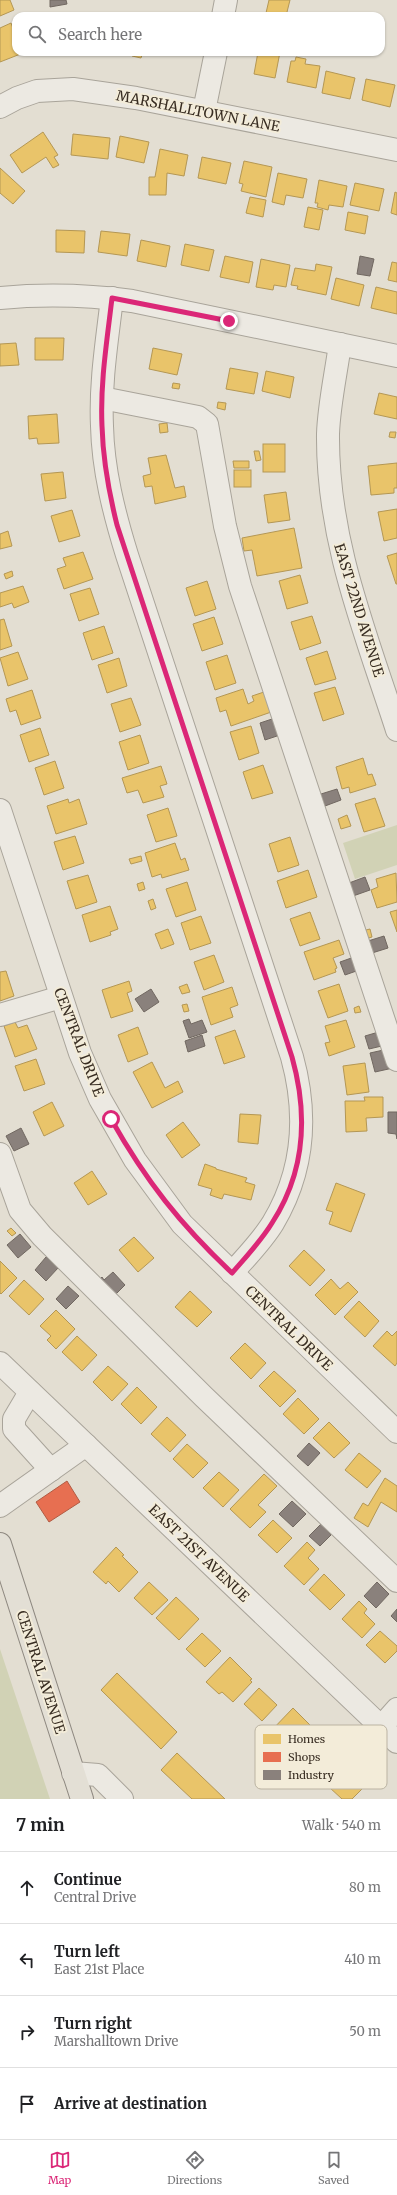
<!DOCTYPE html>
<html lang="en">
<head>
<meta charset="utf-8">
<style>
  body { margin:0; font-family:Merriweather,serif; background:#f6f6f6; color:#202124 }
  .stop { position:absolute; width:12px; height:12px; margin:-9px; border:3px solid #db2777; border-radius:50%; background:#fff }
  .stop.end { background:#db2777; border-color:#fff; box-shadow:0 1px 4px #0008 }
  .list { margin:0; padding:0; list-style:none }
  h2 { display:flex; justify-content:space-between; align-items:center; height:52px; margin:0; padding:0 16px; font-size:17px }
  h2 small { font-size:13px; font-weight:400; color:#757577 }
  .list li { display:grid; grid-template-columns:26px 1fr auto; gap:12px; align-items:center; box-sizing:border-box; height:72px; padding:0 16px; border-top:1px solid #e0e0e0 }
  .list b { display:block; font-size:15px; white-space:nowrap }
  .list p { margin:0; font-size:13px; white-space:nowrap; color:#757577 }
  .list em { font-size:13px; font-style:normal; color:#757577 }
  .icon { flex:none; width:22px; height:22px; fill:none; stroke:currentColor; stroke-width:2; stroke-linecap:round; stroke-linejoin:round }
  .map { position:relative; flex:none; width:397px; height:1799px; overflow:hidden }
  .search { position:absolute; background:#fff; box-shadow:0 1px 3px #0004; left:12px; right:12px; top:12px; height:44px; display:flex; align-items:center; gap:10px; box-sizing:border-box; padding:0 14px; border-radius:12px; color:#757577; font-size:15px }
  .sheet { height:340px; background:#fff }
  nav { display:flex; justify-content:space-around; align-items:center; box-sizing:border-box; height:56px; border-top:1px solid #e0e0e0; background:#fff; font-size:11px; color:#757577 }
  nav a { display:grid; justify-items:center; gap:2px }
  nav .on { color:#db2777 }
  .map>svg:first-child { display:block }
</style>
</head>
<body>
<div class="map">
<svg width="397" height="1799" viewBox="0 0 397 1799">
  <rect width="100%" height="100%" fill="#e3ded2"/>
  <g fill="#d1d2b5">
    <path d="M397,825V865L355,879L343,843Z"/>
    <path d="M0,1649L50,1799H0Z"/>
  </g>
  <g fill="#e9c46a" stroke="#b49754">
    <path d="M0,0H10L14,10L0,16Z"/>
    <path d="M269,0H290L286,16L266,13Z"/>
    <path d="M11,23L16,36V52L23,53L0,62V28Z"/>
    <path d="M133,52H143L141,58L132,56Z"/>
    <path d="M258,52H280L275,78L254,74Z"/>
    <path d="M296,57L306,59L305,64L320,66L316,88L287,82L291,61H295Z"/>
    <path d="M326,71L355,78L350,99L322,93Z"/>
    <path d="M366,79L395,85L390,107L362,100Z"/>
    <path d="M43,132L58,155L54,157L59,165L53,168L46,157L22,173L10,155Z"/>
    <path d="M73,134L110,138L108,159L71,155Z"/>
    <path d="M120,136L149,142L144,163L116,157Z"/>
    <path d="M160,149L188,155L184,176L167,173L166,195H149V177H155Z"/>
    <path d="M202,157L231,163L226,184L198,178Z"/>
    <path d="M244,161L272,167L266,197L241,191L243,184L239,183Z"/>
    <path d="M0,168L25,191L13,204L0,193Z"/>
    <path d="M278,173L307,179L303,198L286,195L284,205L272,202Z"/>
    <path d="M319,180L347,186L343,207L329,205L328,210L317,207L318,203H315Z"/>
    <path d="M355,183L384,189L379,211L350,205Z"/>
    <path d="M395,192L397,193V215L391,213Z"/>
    <path d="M250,197L266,200L263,217L246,213Z"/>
    <path d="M308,207L323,210L319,230L304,227Z"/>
    <path d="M348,212L368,216L365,234L345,230Z"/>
    <path d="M56,230L85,231L84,253L56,252Z"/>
    <path d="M101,231L130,234L127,256L98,252Z"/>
    <path d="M141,240L170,246L166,267L137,261Z"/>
    <path d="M185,244L214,250L209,271L181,265Z"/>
    <path d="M225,256L253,262L249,283L220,277Z"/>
    <path d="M261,259L290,265L286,287L274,285L273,290L256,287Z"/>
    <path d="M392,262L397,263V282L388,280Z"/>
    <path d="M316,264L332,267L326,295L297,289L298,286L291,285L295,268L315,271Z"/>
    <path d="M336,278L364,285L359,306L331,299Z"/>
    <path d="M376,287L397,292V314L371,308Z"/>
    <path d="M35,338H64L63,360H35Z"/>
    <path d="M16,343L19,365L0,366V344Z"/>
    <path d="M153,348L182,354L177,375L149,369Z"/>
    <path d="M230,368L258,373L254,394L226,389Z"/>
    <path d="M266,371L294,377L290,398L262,391Z"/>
    <path d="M173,383L180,384L179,389L172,388Z"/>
    <path d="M379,393L397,397V419L374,414Z"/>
    <path d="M218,402L226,403L225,410L217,408Z"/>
    <path d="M57,414L59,443L38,444L37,438L29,439L28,416Z"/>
    <path d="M167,423L168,432L160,433L159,424Z"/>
    <path d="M390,432H396L395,438L389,437Z"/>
    <rect x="263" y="444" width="22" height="28"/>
    <path d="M254,451H259L261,460L256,461Z"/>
    <path d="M166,455L175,488L184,486L186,497L155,504L152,486L145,487L143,476L151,474L148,458Z"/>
    <path d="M233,461H249V468H234Z"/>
    <path d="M397,463V488H394V493L371,495L368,466Z"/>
    <rect x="234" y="470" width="17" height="17"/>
    <path d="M63,472L66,498L45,501L41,474Z"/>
    <path d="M286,492L290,520L268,523L264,495Z"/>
    <path d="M397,509V538L384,541L378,512Z"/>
    <path d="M72,510L80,536L59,542L51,516Z"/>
    <path d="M294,528L302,568L257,576L252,550L244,551L242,538Z"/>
    <path d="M8,531L12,546L0,549V534Z"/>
    <path d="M83,552L93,579L64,589L57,569L66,566L63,558Z"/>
    <path d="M397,553V584H396L387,556Z"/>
    <path d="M12,571L13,576L6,579L4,574Z"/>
    <path d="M300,575L308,603L287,609L279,581Z"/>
    <path d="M207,581L216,609L195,616L186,588Z"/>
    <path d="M23,586L29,602L14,608L12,603L0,607V593Z"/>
    <path d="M90,588L99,614L79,621L70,594Z"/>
    <path d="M312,616L321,643L300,650L291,622Z"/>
    <path d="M214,617L223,644L202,651L193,624Z"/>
    <path d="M4,619L12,646L0,650V620Z"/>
    <path d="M104,626L113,653L92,660L83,633Z"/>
    <path d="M327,651L336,679L315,685L306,658Z"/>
    <path d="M18,652L28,679L8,686L0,658Z"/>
    <path d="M227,655L236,683L215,690L206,662Z"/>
    <path d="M119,658L127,686L107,693L98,665Z"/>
    <path d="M335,687L344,714L323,721L314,693Z"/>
    <path d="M243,689L248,704L254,701L252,696L270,690L277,710L231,726L226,710L220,712L216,698Z"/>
    <path d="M32,690L41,718L21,725L16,710L10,712L6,699Z"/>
    <path d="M131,698L141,725L120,732L111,704Z"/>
    <path d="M251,726L259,753L239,760L230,732Z"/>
    <path d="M40,728L49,755L29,762L20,735Z"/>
    <path d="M140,735L149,763L128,770L119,742Z"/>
    <path d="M363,758L368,775L372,774L376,785L350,793L349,787L342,789L336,767Z"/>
    <path d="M55,761L64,788L44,795L35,768Z"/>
    <path d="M263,765L273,793L252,799L243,772Z"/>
    <path d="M161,766L167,784L160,786L164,797L143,803L138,790L127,793L122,778Z"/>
    <path d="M375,798L385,826L364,832L355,804Z"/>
    <path d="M68,799L69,803L79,799L87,824L56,834L47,806Z"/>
    <path d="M168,808L177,836L156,842L147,815Z"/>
    <path d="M347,815L351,826L341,829L338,819Z"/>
    <path d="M75,836L84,863L63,870L54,842Z"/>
    <path d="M290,837L299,865L278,872L269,844Z"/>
    <path d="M175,843L181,860L185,858L189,870L162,878L161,874L152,877L145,853Z"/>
    <path d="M141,856L142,861L131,864L129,859Z"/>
    <path d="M308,870L317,897L286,908L277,881Z"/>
    <path d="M396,873L397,902L377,908L371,890L378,887L376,879Z"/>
    <path d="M88,875L97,902L76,909L67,881Z"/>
    <path d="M143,882L145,889L139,891L137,884Z"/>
    <path d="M187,882L196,910L176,917L166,889Z"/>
    <path d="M153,899L156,908L151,910L148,901Z"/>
    <path d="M110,906L118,929L110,932L111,935L90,942L82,915Z"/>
    <path d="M397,910V932L390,912Z"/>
    <path d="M310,912L320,939L300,946L290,919Z"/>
    <path d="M201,916L211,943L190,950L181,923Z"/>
    <path d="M168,929L174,944L161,949L155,934Z"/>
    <path d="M370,929L372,937L365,939L362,931Z"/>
    <path d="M339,940L344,954L333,958L337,968L335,969L336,972L314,980L304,952Z"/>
    <path d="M214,955L224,982L204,990L194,962Z"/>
    <path d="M6,971L14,996L0,1001V972Z"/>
    <path d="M129,981L132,991L127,993L133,1011L111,1018L102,990Z"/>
    <path d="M187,984L190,992L182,994L179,987Z"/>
    <path d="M339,984L348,1011L328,1018L318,991Z"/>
    <path d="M232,987L238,1005L230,1008L233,1017L211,1025L202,997Z"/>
    <path d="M187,1004L189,1011L184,1012L182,1005Z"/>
    <path d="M359,1006L361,1012L355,1013L354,1008Z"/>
    <path d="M346,1020L355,1047L329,1056L325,1043L330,1042L325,1026Z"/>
    <path d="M15,1022L18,1028L27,1025L37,1049L15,1057L4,1026Z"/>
    <path d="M138,1027L148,1054L128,1062L118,1035Z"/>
    <path d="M235,1030L245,1057L224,1064L215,1037Z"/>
    <path d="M36,1059L45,1084L24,1091L15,1066Z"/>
    <path d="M152,1062L165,1088L178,1081L183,1092L152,1108L133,1072Z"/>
    <path d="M365,1063L369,1092L347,1095L343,1066Z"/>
    <path d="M364,1097H383V1117L366,1118L367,1131L346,1132L345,1101H365Z"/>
    <path d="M52,1102L64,1126L44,1136L33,1112Z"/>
    <path d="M240,1114L261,1115L258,1144L238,1142Z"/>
    <path d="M183,1122L200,1145L182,1158L166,1135Z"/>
    <path d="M205,1164L216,1168V1169L247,1178L245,1182L255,1185L251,1200L224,1194L222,1199L210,1195L212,1189L198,1185Z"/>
    <path d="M92,1171L107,1194L88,1205L74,1183Z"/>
    <path d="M336,1183L365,1194L351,1232L329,1224L333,1212L326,1210Z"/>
    <path d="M11,1228L16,1233L12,1236L7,1231Z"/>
    <path d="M134,1237L154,1258L138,1272L119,1250Z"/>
    <path d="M304,1250L325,1270L310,1286L289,1266Z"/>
    <path d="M0,1261L17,1278L1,1294L0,1293Z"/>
    <path d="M331,1279L340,1289L348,1282L358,1292L335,1315L315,1295Z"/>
    <path d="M24,1280L44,1299L29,1315L9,1296Z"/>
    <path d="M190,1291L212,1312L197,1327L175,1307Z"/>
    <path d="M359,1301L379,1321L365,1337L344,1317Z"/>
    <path d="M56,1310L75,1329L56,1349L47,1340L51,1336L40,1326Z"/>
    <path d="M387,1331L392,1336L397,1331V1363L395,1366L373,1346Z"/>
    <path d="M77,1336L97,1355L82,1371L62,1352Z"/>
    <path d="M245,1343L266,1363L251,1379L230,1358Z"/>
    <path d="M108,1366L128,1384L112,1401L93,1382Z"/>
    <path d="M274,1371L296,1391L280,1407L259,1386Z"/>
    <path d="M137,1387L157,1407L141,1424L121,1404Z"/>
    <path d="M298,1398L319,1419L304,1434L283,1414Z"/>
    <path d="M167,1417L186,1435L170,1452L151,1434Z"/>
    <path d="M329,1422L350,1443L334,1458L313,1438Z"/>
    <path d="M187,1444L208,1463L193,1478L173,1459Z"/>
    <path d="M359,1453L381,1471L367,1488L345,1470Z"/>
    <path d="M219,1472L239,1490L223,1507L203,1488Z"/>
    <path d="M264,1474L277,1486L258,1505L266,1512L250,1528L230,1509Z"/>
    <path d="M385,1478L397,1486V1512L381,1502L368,1527L354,1518L363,1503L368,1506Z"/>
    <path d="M273,1520L292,1538L277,1553L258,1535Z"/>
    <path d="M307,1542L315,1550L308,1558L319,1569L304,1585L284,1566Z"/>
    <path d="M116,1547L124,1555L122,1556L138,1572L119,1592L108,1581L106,1584L93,1572Z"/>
    <path d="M324,1574L345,1595L330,1610L309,1590Z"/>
    <path d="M149,1582L168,1600L152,1615L134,1598Z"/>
    <path d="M176,1597L199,1619L179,1640L156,1618Z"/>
    <path d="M359,1601L367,1609L364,1613L375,1624L362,1638L342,1619Z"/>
    <path d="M380,1631L397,1646V1651L385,1663L366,1645Z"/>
    <path d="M202,1633L221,1651L205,1667L186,1649Z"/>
    <path d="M230,1657L252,1679L250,1680L252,1682L233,1702L222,1692L219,1694L206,1682Z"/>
    <path d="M117,1673L177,1732L161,1749L101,1690Z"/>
    <path d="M259,1688L277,1705L262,1721L244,1704Z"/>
    <path d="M293,1708L312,1727L289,1751L270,1732Z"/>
    <path d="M177,1753L225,1799H192L161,1770Z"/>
    <path d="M345,1770L363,1788L352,1799H342L329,1787Z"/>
  </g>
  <path fill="#e76f51" stroke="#b25b43" d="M67,1481L80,1502L49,1522L36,1502Z"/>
  <g fill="#8a817c" stroke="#716861">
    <path d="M50,0H66L67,4L50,7Z"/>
    <path d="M360,256L374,259L370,276L357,274Z"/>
    <path d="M275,718L280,735L265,740L260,723Z"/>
    <path d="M337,789L341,800L325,806L321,794Z"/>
    <path d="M365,877L370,890L353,896L349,883Z"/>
    <path d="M384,936L388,948L372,953L368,941Z"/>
    <path d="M357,956L362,969L345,975L340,962Z"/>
    <path d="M151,989L159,1002L144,1012L135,999Z"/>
    <path d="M189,1019L191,1024L202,1020L207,1032L189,1038L183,1021Z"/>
    <path d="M382,1031L386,1045L369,1049L365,1036Z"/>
    <path d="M202,1035L205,1046L188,1052L185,1041Z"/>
    <path d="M388,1049L393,1068L375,1072L370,1053Z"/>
    <path d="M388,1112H397V1139L396,1134L388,1133Z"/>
    <path d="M21,1128L29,1144L14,1151L6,1136Z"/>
    <path d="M20,1234L31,1247L18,1258L7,1245Z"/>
    <path d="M46,1257L58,1268L46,1281L35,1270Z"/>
    <path d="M113,1272L125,1285L114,1296L99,1280L102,1277L104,1280Z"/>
    <path d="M68,1286L79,1296L66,1309L56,1299Z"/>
    <path d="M309,1443L320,1453L308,1466L297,1456Z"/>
    <path d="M292,1501L306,1514L293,1527L279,1514Z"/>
    <path d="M321,1524L331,1535L320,1546L309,1536Z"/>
    <path d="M377,1582L389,1594L376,1608L364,1596Z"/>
    <path d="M397,1609V1622L391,1616Z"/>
  </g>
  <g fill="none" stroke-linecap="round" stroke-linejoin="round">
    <g stroke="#a9a49a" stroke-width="24">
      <g id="minor">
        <path d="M223,16L226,0"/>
        <path d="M0,107L17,98L37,91L73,89L136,98L397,150"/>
        <path d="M204,111L216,52"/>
        <path d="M0,298C44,294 88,295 132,301L397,356"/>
        <path d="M112,298C107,341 100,383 102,426C103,470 114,513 127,555L292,1057C308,1115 304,1171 273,1223C262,1241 246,1257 232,1273"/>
        <path d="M340,344C336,374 329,404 328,434C327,540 365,631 397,730"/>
        <path d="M102,398L198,417L207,424L225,526L240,586L397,1060"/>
        <path d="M0,810L80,1053L100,1099L135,1160L182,1224L397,1432"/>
        <path d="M0,1015L61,997"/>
        <path d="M0,1154L20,1210L42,1236L204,1397L397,1581"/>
        <path d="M0,1363L397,1742"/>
        <path d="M30,1392L14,1419V1429L51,1470"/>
        <path d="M0,1506L86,1445"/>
        <path d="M381,1727L397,1709"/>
        <path d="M73,1773L98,1775L122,1799"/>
      </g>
    </g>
    <g stroke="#8f8981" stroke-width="24">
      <path id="major" d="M0,1544L82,1799"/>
    </g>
    <use href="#minor" stroke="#ece9e2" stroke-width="22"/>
    <use href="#major" stroke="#e3dfd5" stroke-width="22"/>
  </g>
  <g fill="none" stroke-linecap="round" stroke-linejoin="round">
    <path stroke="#db2777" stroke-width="5" d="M111,1119C146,1181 180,1224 232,1273C246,1257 261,1241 272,1223C305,1172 308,1114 292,1057L117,525C109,493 103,460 102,426C100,383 107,341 112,298L229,321"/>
  </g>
  <g text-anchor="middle" stroke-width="4" stroke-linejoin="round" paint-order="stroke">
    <g font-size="14" fill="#382d22" stroke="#f3ecd9">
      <text transform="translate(198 111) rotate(11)" y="5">MARSHALLTOWN LANE</text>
      <text transform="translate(359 610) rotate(73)" y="5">EAST 22ND AVENUE</text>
      <text transform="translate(79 1042) rotate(69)" y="5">CENTRAL DRIVE</text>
      <text transform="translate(289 1328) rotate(44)" y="5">CENTRAL DRIVE</text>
      <text transform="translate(199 1553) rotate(44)" y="5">EAST 21ST AVENUE</text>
      <text transform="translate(41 1672) rotate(72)" y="5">CENTRAL AVENUE</text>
    </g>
  </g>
  <rect x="255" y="1725" width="132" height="64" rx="6" fill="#f3ecd9" stroke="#bbb3a2" stroke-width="1"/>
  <rect x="263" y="1734" width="18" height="10" fill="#e9c46a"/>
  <rect x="263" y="1752" width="18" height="10" fill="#e76f51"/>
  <rect x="263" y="1770" width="18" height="10" fill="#8a817c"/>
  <g font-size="11" fill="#382d22">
    <text x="288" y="1743">Homes</text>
    <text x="288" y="1761">Shops</text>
    <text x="288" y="1779">Industry</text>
  </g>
</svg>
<div class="stop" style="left:111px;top:1119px"></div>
<div class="stop end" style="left:229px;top:321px"></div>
<div class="search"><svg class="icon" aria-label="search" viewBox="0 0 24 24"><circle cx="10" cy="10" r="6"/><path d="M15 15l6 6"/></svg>Search here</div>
</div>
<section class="sheet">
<h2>7 min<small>Walk · 540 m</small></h2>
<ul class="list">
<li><svg class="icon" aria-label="ahead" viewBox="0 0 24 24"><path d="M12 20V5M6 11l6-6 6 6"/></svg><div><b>Continue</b><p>Central Drive</p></div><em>80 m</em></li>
<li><svg class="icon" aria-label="left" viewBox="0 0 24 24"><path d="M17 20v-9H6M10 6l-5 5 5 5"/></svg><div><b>Turn left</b><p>East 21st Place</p></div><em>410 m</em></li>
<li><svg class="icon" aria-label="right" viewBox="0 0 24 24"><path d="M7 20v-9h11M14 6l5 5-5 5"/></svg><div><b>Turn right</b><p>Marshalltown Drive</p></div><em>50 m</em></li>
<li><svg class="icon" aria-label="arrive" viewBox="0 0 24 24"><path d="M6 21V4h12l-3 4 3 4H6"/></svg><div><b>Arrive at destination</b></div></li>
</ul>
</section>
<nav>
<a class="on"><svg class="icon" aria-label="map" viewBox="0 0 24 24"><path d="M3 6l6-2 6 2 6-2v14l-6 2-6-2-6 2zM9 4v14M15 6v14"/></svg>Map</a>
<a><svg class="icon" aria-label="directions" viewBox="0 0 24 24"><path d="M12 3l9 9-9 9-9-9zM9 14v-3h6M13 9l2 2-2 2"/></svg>Directions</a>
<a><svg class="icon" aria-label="saved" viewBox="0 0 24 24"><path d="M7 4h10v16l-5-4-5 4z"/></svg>Saved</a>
</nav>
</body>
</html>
